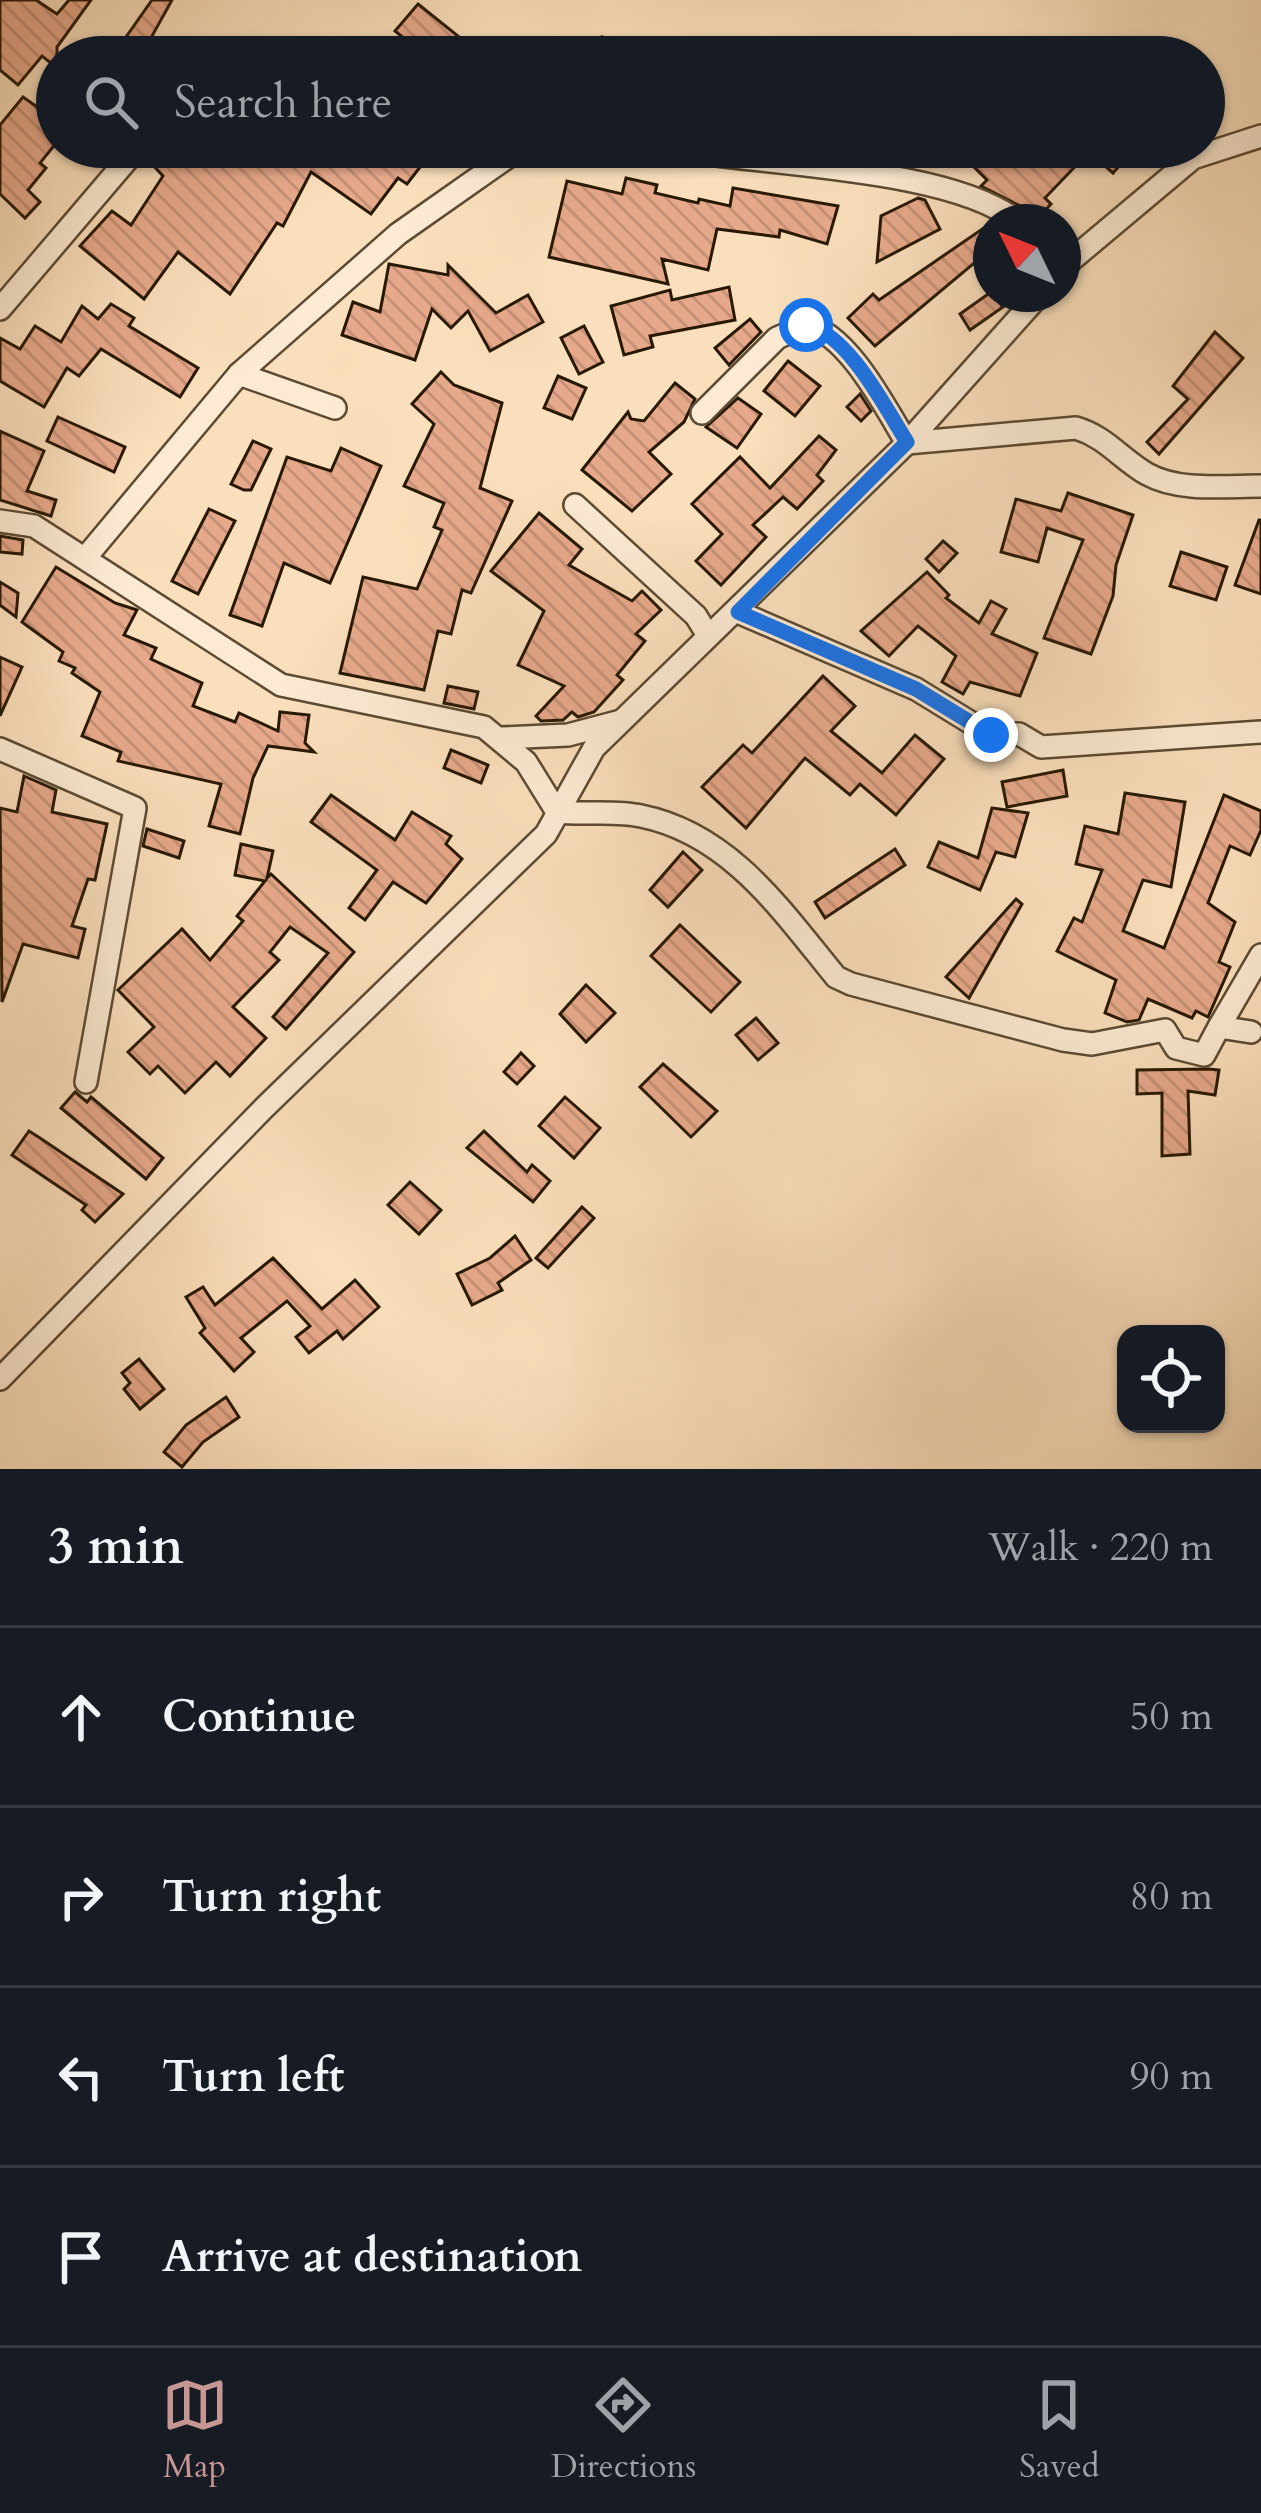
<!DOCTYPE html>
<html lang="en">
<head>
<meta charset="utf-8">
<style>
  body { margin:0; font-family:Cardo,serif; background:#242831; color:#f1f3f6 }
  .controls { position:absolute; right:36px; bottom:36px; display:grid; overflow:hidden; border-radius:24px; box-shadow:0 3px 9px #0004 }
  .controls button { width:108px; height:108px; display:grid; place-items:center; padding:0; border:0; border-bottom:3px solid #363941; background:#171b24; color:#f1f3f6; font:60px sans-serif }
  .compass { position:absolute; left:973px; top:204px; width:108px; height:108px; border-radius:50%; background:#171b24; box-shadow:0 3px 9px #0004; rotate:313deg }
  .stop { position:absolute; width:36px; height:36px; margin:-27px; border:9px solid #1a73e8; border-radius:50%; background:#fff }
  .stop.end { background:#1a73e8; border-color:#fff; box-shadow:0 3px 12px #0008 }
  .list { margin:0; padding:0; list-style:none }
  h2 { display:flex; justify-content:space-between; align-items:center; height:156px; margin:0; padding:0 48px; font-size:51px }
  h2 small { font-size:39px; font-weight:400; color:#9ea1a6 }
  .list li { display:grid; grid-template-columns:78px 1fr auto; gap:36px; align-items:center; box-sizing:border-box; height:180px; padding:0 48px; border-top:3px solid #363941 }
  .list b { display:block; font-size:45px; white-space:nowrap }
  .list em { font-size:39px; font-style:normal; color:#9ea1a6 }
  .icon { flex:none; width:66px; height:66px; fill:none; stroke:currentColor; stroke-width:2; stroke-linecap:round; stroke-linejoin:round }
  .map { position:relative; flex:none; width:1261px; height:1469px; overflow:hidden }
  .search { position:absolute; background:#171b24; box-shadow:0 3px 9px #0004; left:36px; right:36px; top:36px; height:132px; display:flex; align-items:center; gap:30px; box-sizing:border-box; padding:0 42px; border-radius:66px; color:#9ea1a6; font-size:45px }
  .sheet { height:876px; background:#171b24 }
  nav { display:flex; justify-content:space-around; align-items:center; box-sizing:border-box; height:168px; border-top:3px solid #363941; background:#171b24; font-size:33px; color:#9ea1a6 }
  nav a { display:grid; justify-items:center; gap:6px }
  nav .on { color:#c59692 }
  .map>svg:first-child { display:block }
</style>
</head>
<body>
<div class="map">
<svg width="1261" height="1469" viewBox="0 0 1261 1469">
  <defs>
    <pattern id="building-back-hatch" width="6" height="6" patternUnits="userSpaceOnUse" patternTransform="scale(3)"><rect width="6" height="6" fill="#e7a98b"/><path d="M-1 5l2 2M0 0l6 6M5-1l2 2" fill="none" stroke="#c69176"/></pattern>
  </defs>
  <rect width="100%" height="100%" fill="#fadfbc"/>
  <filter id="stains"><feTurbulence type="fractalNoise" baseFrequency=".00167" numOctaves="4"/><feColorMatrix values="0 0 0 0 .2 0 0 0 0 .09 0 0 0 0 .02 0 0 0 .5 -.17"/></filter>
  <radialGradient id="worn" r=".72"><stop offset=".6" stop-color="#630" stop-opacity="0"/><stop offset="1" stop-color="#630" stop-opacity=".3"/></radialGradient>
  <g fill="url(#building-back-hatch)" stroke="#281904" stroke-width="3">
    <path d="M0,0H36L57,14L69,0H91L57,47V68L42,56L18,85L0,70Z"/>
    <path d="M152,0H172L152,36L182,57H112Z"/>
    <path d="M418,4L463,40L479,57H427L395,31Z"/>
    <path d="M602,37L653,53L652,57H596Z"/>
    <path d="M23,97L57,121V142L40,163L46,168L28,190L40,202L25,218L0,194V125Z"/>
    <path d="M187,147H347L357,154L363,147H406L424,162L407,184L398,178L371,214L311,172L283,226L277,223L230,294L178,252L144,299L80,246L112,211L131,225L163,176L151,163L164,151L175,163Z"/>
    <path d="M954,147H1014L1025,157L1035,147H1135L1113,173L1089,152L1045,198L1051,204L1034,222L1026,209L981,186L987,180Z"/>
    <path d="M626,178L657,185L655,193L698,203L699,199L730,206L733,188L838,206L827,244L780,230L779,237L717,229L708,270L662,259L668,284L549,257L567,181L622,194Z"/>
    <path d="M918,198L925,200L940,229L877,262L881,216Z"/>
    <path d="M991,223V249L875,346L848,318L873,294L879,300Z"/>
    <path d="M389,264L448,275V265L496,313L528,295L543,322L490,351L468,311L451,328L432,309L415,360L342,335L353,302L380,312Z"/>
    <path d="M729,287L735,320L650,336L653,347L624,355L611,306L670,290L672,300Z"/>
    <path d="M991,292L1003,307L970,330L960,314Z"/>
    <path d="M111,304L134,318L129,326L198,368L180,397L101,349L79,376L67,368L44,407L0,381V338L20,349L35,326L61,342L82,306L98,319Z"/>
    <path d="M750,319L761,332L729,365L715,348Z"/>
    <path d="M584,326L603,362L579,374L561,338Z"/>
    <path d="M1215,332L1243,358L1159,454L1147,442L1188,399L1173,386Z"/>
    <path d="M788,361L820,386L795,416L764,391Z"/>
    <path d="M441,372L454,385L502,403L480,488L512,501L471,593L462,590L451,634L438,631L424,690L340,673L363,577L417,589L442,530L434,527L444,503L404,486L434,424L412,404Z"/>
    <path d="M558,376L586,388L572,419L544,408Z"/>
    <path d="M675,383L695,399L684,422L649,452L671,474L632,511L582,470L628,412L631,419L644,421Z"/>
    <path d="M860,394L871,411L861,421L847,407Z"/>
    <path d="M738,398L761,414L737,448L706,427Z"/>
    <path d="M58,417L125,447L114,472L47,441Z"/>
    <path d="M0,431L44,451L27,491L56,500L51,516L0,500Z"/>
    <path d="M819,436L836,450L817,475L823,481L797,509L783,497L753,525L766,537L721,585L696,561L722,534L692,504L740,457L770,488Z"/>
    <path d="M253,441L271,449L251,490H244L231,484Z"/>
    <path d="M341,448L381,466L330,583L284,563L262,626L230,615L287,457L331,471Z"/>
    <path d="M1068,493L1133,515L1116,565L1113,596L1091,654L1044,638L1083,540L1047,528L1038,562L1001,552L1016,499L1061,511Z"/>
    <path d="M209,509L235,521L198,594L172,581Z"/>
    <path d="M539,513L582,549L569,565L632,601L642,591L661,610L636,634L645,641L617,675L623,680L594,712L578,717L572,712L563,720L541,721L536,716L564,686L518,665L544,611L491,571Z"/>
    <path d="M1259,520H1261V594L1235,585Z"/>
    <path d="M0,536L23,540L22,554L0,552Z"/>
    <path d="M943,541L957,553L939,572L926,559Z"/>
    <path d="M1181,552L1227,567L1216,600L1170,586Z"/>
    <path d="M56,567L115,603L137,610L124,635L156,648L151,659L202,683L193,706L235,722L239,713L278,731L280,712L309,715L305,743L314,752L268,746L253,778L240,834L209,826L221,784L118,761L121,752L82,736L100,692L72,673L75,668L59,661L63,652L22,622Z"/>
    <path d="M927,572L949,595L946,598L979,623L991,601L1006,609L992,634L1037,653L1020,696L970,682L963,694L942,682L956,656L918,626L889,656L861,631Z"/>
    <path d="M0,582L18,593L16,617L0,605Z"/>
    <path d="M0,657L22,667L0,716Z"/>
    <path d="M823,676L855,706L831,731L882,773L915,735L944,759L896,815L860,784L850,795L805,758L746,828L702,787L743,745L752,753Z"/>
    <path d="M448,686L478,692L474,709L444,703Z"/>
    <path d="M451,750L488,765L481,783L444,768Z"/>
    <path d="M1063,770L1067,796L1007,807L1002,782Z"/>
    <path d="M24,776L56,790L52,812L107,824L95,880L88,879L72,926L85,929L78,958L23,944L2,1002L0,808L17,812Z"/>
    <path d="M1125,793L1185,802L1171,887L1143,880L1123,931L1164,948L1224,795L1261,811V830L1250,855L1230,846L1208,903L1235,922L1219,962L1230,967L1208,1017L1196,1011L1192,1018L1148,999L1139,1020L1127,1022L1105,1013L1116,980L1057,951L1074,918L1082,922L1102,870L1076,864L1085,826L1118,834Z"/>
    <path d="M331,795L395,840L412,812L451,836L446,844L462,859L426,903L393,882L365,920L349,908L377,870L311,822Z"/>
    <path d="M992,808L1028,813L1015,857L996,852L980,890L928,867L939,842L978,858Z"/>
    <path d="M147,829L184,841L179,858L143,846Z"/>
    <path d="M241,844L273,851L267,878L271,874L354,952L286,1029L273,1017L328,953L290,927L270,952L279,960L233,1007L266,1038L230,1076L216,1062L185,1093L158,1066L150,1074L128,1052L154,1027L118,990L182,929L210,960L243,921L237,916L265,881L235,875Z"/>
    <path d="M895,849L905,865L825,918L815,902Z"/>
    <path d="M683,852L702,870L668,907L650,890Z"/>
    <path d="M1016,899L1022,904L969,998L946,977Z"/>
    <path d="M680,925L740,982L711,1012L651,956Z"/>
    <path d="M586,985L615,1013L586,1042L560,1014Z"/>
    <path d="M756,1018L778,1043L758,1060L736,1035Z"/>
    <path d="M521,1053L534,1066L517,1084L504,1072Z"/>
    <path d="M663,1064L717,1111L691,1137L640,1087Z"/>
    <path d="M1209,1069L1219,1070L1215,1095L1188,1091L1190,1154L1162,1156V1093L1137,1094V1070Z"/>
    <path d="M75,1092L87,1102L91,1097L163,1158L146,1179L61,1108Z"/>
    <path d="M565,1097L600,1128L574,1158L539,1126Z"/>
    <path d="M29,1131L40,1138L123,1194L95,1222L82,1210L86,1205L12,1155Z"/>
    <path d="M484,1131L527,1172L532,1165L550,1181L533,1202L467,1148Z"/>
    <path d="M410,1182L441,1210L419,1234L388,1205Z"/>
    <path d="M582,1207L594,1218L548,1268L536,1258Z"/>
    <path d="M515,1236L531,1260L498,1283L502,1290L472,1305L457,1274L490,1258Z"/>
    <path d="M273,1258L322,1309L355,1280L379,1307L343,1339L337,1331L309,1353L296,1337L310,1326L287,1301L241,1338L254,1352L234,1371L200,1333L205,1328L186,1297L203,1287L215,1305Z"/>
    <path d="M139,1359L164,1389L140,1409L124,1389L130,1383L122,1373Z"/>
    <path d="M226,1397L239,1417L203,1442L182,1467L164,1452L186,1425Z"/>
  </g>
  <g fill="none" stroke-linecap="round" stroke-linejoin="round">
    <g stroke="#5c4a32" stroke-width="26">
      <g id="minor">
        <path d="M660,147C752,165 950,166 1018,222"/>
        <path d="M1063,267L1193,158L1261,136"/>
        <path d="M0,309L138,147"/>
        <path d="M239,374L335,408"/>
        <path d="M702,413L777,338L806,325C848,333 886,409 907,443L1076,428C1106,437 1121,459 1147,474C1179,492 1226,486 1261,486"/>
        <path d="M575,505L696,616L707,634"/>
        <path d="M0,521L34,526L281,685L484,727L526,762L557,812C584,815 615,810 641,816C730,834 781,910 836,977L851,984L1063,1040L1092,1044L1165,1030L1176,1048L1204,1055L1219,1027L1251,1032"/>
        <path d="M86,557L239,374L398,234L522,147"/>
        <path d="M738,612L916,689L991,735L1019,734L1041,747L1261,732"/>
        <path d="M502,738L568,735L621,721"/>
        <path d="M0,749L135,808L86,1082"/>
        <path d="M1219,1027L1261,955"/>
        <path d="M0,1379L263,1109L546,834L594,748L907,443L1040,294"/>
      </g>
    </g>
    <use href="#minor" stroke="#fcead3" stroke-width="21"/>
  </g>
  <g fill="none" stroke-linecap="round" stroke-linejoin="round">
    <path stroke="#1a73e8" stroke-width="15" d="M806,325C848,333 886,409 907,442L738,612L916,689L991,735"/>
  </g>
  <rect width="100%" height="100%" filter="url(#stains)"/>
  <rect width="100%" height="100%" fill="url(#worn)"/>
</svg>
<div class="controls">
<button><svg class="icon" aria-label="locate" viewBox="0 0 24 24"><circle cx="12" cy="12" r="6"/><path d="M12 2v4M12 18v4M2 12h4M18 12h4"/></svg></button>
</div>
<svg class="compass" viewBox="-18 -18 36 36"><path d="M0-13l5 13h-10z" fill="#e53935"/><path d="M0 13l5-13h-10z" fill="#9ea1a6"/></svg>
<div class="stop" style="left:806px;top:325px"></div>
<div class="stop end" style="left:991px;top:735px"></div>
<div class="search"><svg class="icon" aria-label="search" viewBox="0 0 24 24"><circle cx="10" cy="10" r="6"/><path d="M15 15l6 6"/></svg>Search here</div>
</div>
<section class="sheet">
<h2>3 min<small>Walk · 220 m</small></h2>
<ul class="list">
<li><svg class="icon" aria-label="ahead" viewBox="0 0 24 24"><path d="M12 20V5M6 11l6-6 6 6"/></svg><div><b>Continue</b></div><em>50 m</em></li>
<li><svg class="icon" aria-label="right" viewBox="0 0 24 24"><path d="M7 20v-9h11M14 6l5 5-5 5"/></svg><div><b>Turn right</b></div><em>80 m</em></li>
<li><svg class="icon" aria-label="left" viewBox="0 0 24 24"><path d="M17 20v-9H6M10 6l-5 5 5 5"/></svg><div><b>Turn left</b></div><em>90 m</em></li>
<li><svg class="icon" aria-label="arrive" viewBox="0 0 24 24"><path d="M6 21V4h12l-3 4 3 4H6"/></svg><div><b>Arrive at destination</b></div></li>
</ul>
</section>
<nav>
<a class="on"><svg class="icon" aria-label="map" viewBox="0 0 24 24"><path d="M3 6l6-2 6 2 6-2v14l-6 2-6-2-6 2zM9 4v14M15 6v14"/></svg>Map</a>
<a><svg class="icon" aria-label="directions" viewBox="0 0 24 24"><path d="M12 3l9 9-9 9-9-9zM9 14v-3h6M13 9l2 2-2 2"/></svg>Directions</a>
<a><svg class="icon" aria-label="saved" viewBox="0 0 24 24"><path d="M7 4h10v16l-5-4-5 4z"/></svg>Saved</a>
</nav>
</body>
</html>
